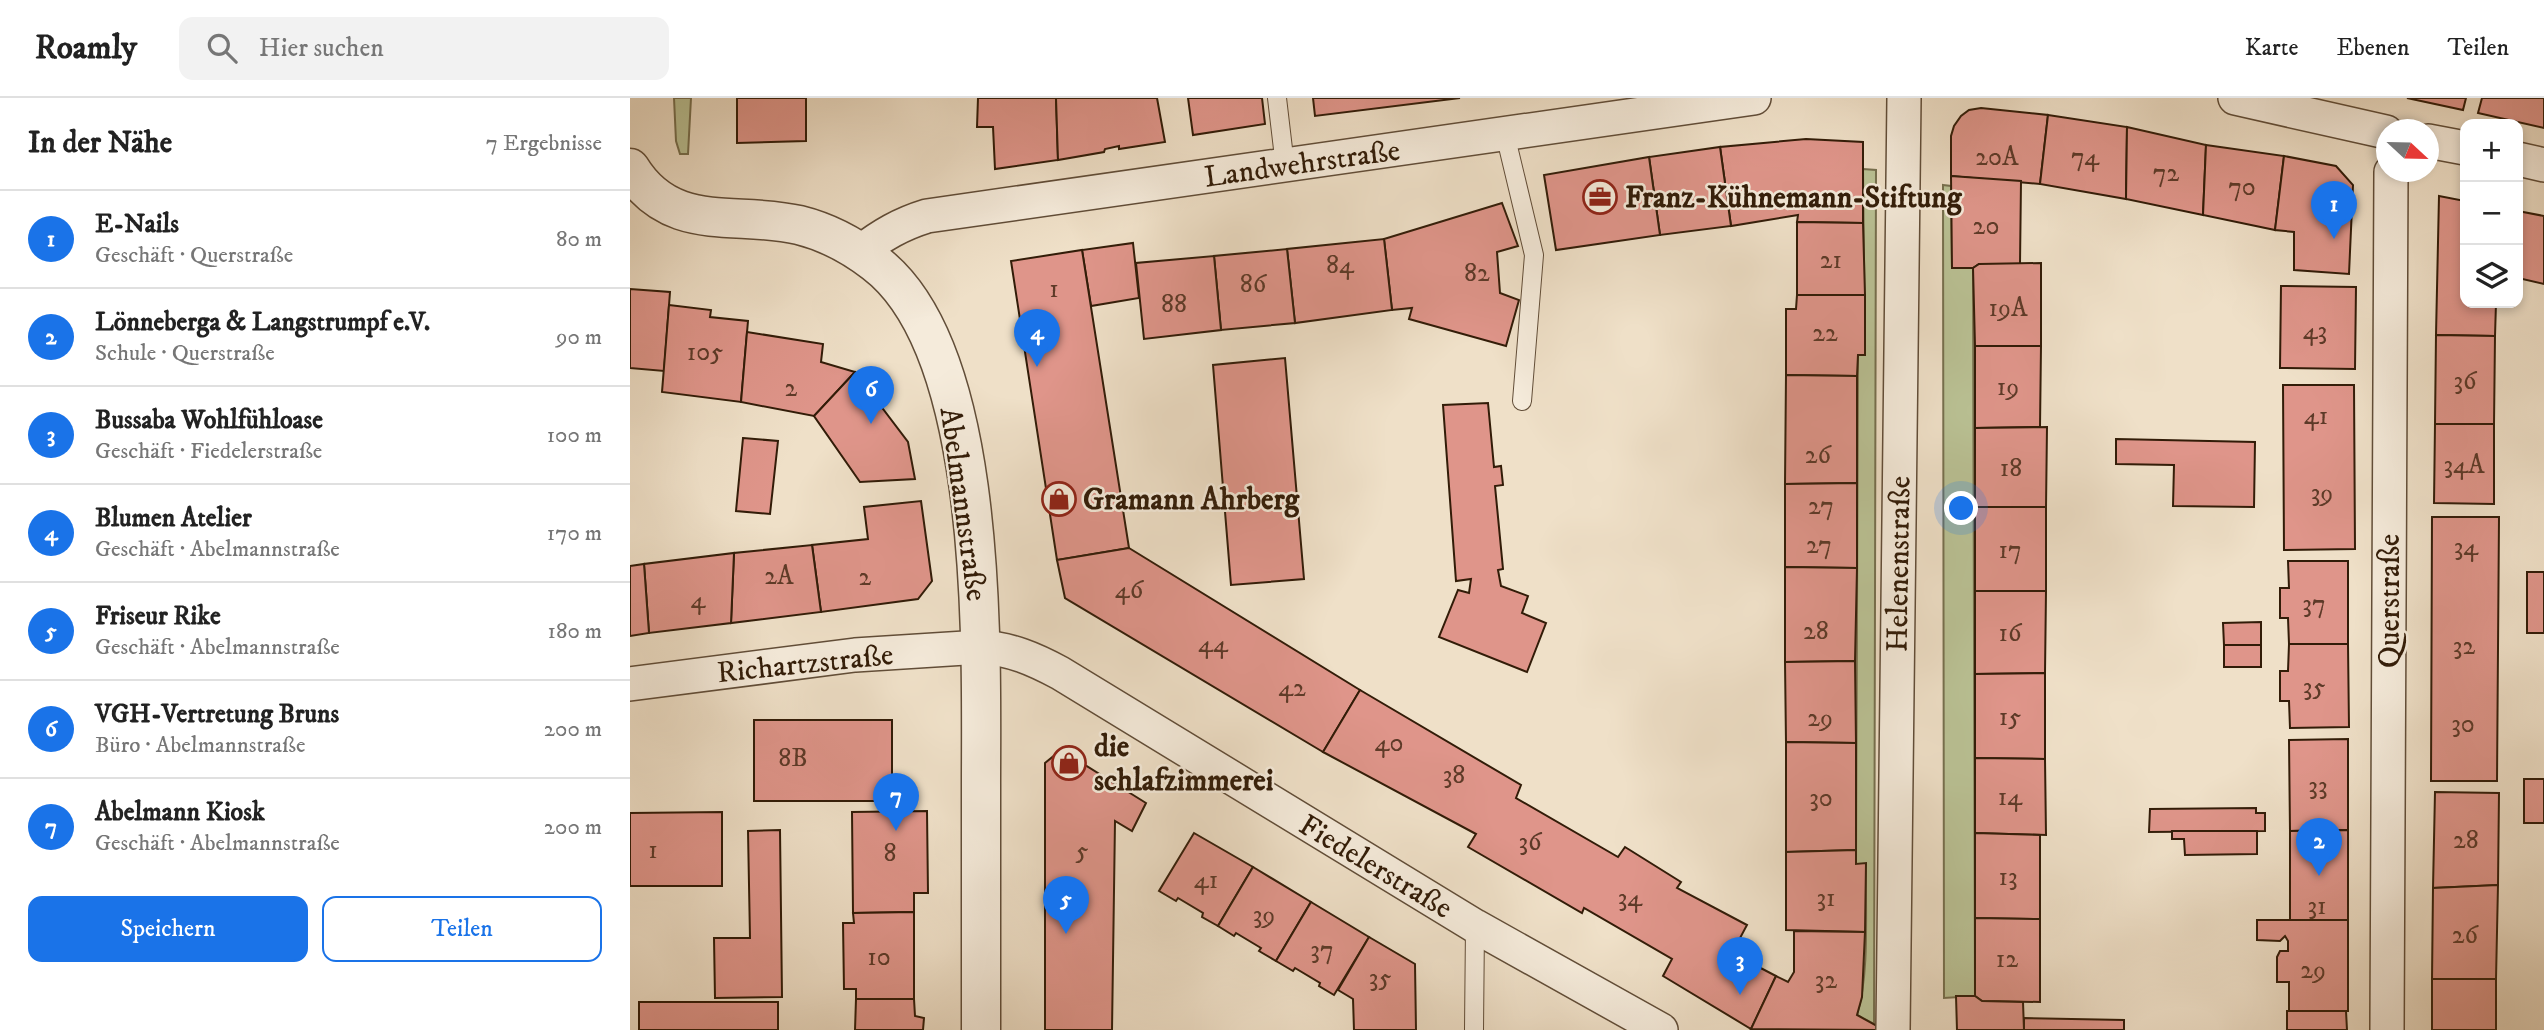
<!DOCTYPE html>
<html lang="de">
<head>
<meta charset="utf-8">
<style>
  body { margin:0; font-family:"IM FELL DW Pica",serif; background:#f2f2f2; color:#222 }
  .controls { position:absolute; right:21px; top:21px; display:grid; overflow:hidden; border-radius:14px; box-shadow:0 4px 10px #0003 }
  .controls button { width:63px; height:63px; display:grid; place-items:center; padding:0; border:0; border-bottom:2px solid #e0e0e0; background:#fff; color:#222; font:35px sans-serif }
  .compass { position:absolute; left:1746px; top:21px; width:63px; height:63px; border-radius:50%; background:#fff; box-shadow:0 4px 10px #0003; rotate:112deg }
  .you { position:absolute; left:1332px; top:411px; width:24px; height:24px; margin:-18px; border:5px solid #fff; border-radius:50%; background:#1a73e8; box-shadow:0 0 0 10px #1a73e833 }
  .badge { display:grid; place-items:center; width:46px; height:46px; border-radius:50%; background:#1a73e8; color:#fff; font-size:23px; font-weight:700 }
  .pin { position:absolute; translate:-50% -58px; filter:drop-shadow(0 2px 4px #0008) }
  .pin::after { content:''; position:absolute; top:37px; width:24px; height:21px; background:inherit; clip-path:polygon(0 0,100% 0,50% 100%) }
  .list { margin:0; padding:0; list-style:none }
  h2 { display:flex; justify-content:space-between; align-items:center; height:91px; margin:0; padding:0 28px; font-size:30px }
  h2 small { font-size:23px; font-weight:400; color:#767676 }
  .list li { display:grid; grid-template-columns:46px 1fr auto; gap:21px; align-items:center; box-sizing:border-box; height:98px; padding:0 28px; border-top:2px solid #e0e0e0 }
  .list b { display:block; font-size:26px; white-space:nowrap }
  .list p { margin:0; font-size:23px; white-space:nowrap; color:#767676 }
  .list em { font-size:23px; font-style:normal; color:#767676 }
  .actions { display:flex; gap:14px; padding:21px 28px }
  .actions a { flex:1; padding:16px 0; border:2px solid #1a73e8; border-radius:14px; text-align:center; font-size:24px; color:#1a73e8 }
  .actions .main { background:#1a73e8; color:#fff }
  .icon { flex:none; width:38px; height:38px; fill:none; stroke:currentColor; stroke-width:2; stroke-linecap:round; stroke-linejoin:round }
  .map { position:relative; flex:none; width:1914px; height:932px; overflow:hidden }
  header { display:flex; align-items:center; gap:42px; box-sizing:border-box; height:98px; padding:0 35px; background:#fff; border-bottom:2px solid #e0e0e0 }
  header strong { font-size:33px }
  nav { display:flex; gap:38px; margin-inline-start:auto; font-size:24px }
  .search { width:490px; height:63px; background:#f2f2f2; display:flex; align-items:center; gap:18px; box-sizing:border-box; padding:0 24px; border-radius:14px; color:#767676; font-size:26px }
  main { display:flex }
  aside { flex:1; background:#fff }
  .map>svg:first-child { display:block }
</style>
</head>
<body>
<header>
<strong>Roamly</strong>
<div class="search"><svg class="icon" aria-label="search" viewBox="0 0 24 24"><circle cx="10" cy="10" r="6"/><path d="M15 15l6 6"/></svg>Hier suchen</div>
<nav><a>Karte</a><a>Ebenen</a><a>Teilen</a></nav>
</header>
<main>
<aside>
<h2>In der Nähe<small>7 Ergebnisse</small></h2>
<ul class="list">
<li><span class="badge">1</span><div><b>E-Nails</b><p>Geschäft · Querstraße</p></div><em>80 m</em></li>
<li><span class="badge">2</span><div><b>Lönneberga &amp; Langstrumpf e.V.</b><p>Schule · Querstraße</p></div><em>90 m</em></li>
<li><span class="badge">3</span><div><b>Bussaba Wohlfühloase</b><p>Geschäft · Fiedelerstraße</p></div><em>100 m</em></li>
<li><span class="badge">4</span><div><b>Blumen Atelier</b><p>Geschäft · Abelmannstraße</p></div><em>170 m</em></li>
<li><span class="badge">5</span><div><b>Friseur Rike</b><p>Geschäft · Abelmannstraße</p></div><em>180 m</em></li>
<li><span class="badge">6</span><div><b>VGH-Vertretung Bruns</b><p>Büro · Abelmannstraße</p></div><em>200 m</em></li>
<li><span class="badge">7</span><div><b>Abelmann Kiosk</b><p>Geschäft · Abelmannstraße</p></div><em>200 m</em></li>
</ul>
<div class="actions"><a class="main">Speichern</a><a>Teilen</a></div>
</aside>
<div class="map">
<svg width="1914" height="932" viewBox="0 0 1914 932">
  <rect width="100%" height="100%" fill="#efe0c8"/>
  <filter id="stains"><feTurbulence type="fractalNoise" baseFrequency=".00286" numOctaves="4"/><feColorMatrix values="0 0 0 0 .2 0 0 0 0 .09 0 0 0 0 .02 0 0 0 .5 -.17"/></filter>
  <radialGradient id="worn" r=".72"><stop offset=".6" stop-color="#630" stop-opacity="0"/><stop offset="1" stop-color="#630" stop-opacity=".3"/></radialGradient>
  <g fill="#bac295" stroke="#766f4e" stroke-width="2">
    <path d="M44,0H61L58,56H50L46,43Z"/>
    <path d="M1233,71L1246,72L1244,926L1227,917C1240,874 1235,811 1236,766H1226L1228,257L1235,256Z"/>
    <path d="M1313,87L1321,88L1322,170H1343L1345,898L1314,900Z"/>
  </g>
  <g fill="#df958a" stroke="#321c08" stroke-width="2">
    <path d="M107,0H176V43L107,45Z"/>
    <path d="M348,0H426L428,62L365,71L363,29H347Z"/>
    <path d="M426,0H527L535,44L489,51V48L475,51L474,54L428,62Z"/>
    <path d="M558,0H632L635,26L563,37Z"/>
    <path d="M683,0H830L685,18Z"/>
    <path d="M1777,0H1836L1833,12Z"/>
    <path d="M1852,0H1914V30L1848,15Z"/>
    <path d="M1351,10L1418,17L1410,86L1321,78V38L1324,28L1331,18L1339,12Z"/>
    <path d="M1418,17L1497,29L1496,101L1410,86Z"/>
    <path d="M1497,29L1576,47L1573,117L1496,101Z"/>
    <path d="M1176,41L1233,44V125L1167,124L1168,117L1101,128L1090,49Z"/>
    <path d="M1576,47L1654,58L1645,132L1573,117Z"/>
    <path d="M1090,49L1101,128L1030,137L1019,59Z"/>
    <path d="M1654,58L1706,68L1723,87L1719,176L1664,172V134L1645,132Z"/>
    <path d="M1019,59L1030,137L926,152L914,77Z"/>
    <path d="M1321,78L1391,83L1390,166H1349L1343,170H1322Z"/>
    <path d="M1809,98L1835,103V205H1866L1865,238L1806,237Z"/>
    <path d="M872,105L888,148L867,154L870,195L889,202L876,248L779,221L782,210L762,212L754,141Z"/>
    <path d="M1888,113L1914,118V186L1888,180Z"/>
    <path d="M1167,124L1233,125L1235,197H1167Z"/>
    <path d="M754,141L762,212L665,225L657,151Z"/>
    <path d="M503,145L509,200L461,208L452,152Z"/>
    <path d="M657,151L665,225L591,232L584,158Z"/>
    <path d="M452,152L499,450L427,462L381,163Z"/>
    <path d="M584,158L591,232L514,241L506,165Z"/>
    <path d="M1411,165V248H1345L1343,170L1349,166Z"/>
    <path d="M1651,188L1726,189L1725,271L1650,270Z"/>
    <path d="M0,191L40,194L34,273L0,270Z"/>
    <path d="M1167,197H1235V257H1228L1227,278L1156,277V211H1166Z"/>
    <path d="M39,207L81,212L80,219L118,223L111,304L32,294Z"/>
    <path d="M117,234L193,246L191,264L225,274L184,318L111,304Z"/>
    <path d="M1806,237L1865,238L1864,326H1805Z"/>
    <path d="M1345,248H1411L1410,329L1345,330Z"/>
    <path d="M655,260L674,481L601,487L583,267Z"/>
    <path d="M225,274L278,344L285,381L230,384L184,318Z"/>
    <path d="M1156,277L1227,278V385L1155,386Z"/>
    <path d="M1653,287H1724L1725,451L1654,452Z"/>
    <path d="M858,305L864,369L871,368L873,387L865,388L873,471L868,472L871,488L898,498L892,515L916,525L897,574L809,539L828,492L839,495L841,481L826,483L813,307Z"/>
    <path d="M1805,326H1864V406L1804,405Z"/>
    <path d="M1417,329L1416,409H1345V330Z"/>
    <path d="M113,340L148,343L140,416L106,413Z"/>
    <path d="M1486,341L1625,344L1624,409L1543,408L1544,367L1486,366Z"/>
    <path d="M1227,385V470L1155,469V386Z"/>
    <path d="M291,403L302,483L288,501L191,514L182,447L238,441L234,409Z"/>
    <rect x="1345" y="409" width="71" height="84"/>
    <path d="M1802,419H1869L1867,683H1801Z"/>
    <path d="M182,447L191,514L101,525L104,455Z"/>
    <path d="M499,450L730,592L693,654L435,500L427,462Z"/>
    <path d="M104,455L101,525L19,535L14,466Z"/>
    <path d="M1658,463H1718V546H1659L1658,520H1650V490H1659Z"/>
    <path d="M14,466L19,535L0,538V468Z"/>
    <path d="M1155,469L1227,470L1225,563L1155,564Z"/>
    <rect x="1897" y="474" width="17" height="61"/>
    <path d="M1345,493H1416L1415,575L1345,576Z"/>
    <path d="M1631,524V547H1594L1593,525Z"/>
    <path d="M1659,546H1718L1719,629L1660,630L1659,603H1650V573H1658Z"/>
    <rect x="1594" y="547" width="37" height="22"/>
    <path d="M1225,563L1226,645L1156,644L1155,564Z"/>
    <path d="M1415,575V661L1345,660V576Z"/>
    <path d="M730,592L891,687L886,700L988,759L995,749L1051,784L1047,790L1117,827L1102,855L1146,878L1121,931L1033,878L1042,861L954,810L952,815L838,749L846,736L693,654Z"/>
    <rect x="124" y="622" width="138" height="81"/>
    <path d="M1718,641V732L1660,733L1659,642Z"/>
    <path d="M1156,644L1226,645V752L1156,754Z"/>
    <path d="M431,652L516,705L502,733L485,723L482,932H415V665Z"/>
    <path d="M1345,660L1415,661L1416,737L1345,735Z"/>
    <rect x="1894" y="681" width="20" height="44"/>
    <path d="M1805,694L1869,695L1868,787L1803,790Z"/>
    <path d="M1626,710V715H1635V733L1519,734L1520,711Z"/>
    <path d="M297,713L298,795H284V814L223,815L222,714Z"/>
    <path d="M92,714V788H0V715Z"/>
    <path d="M150,732L152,899L85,900L84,840H120L118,733Z"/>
    <path d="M1718,732V822L1660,823V733Z"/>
    <path d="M1542,733H1627V756L1555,757L1554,741H1542Z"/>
    <path d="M564,735L623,769L588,828L572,819L573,815L548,800L546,803L529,793Z"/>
    <path d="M1345,735L1410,737V821L1345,820Z"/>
    <path d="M1226,752V766L1236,765L1235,834L1156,832V754Z"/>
    <path d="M623,769L681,804L646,863L629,853L631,850L606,835L604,838L588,828Z"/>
    <path d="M1868,787L1866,881H1802L1803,790Z"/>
    <path d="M681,804L739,839L704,897L689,888L690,885L665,870L663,873L646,863Z"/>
    <path d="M284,814V901H226V891H214L213,825H224L223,815Z"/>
    <path d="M1345,820L1410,821V904L1352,903L1345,898Z"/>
    <path d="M1627,822H1718V913H1659V884H1647V859L1650,853H1658V843L1655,838L1650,843L1627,842Z"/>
    <path d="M1164,833L1235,834L1232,899L1227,917L1249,929L1247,932L1121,931L1146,878L1158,884L1164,874Z"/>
    <path d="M739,839L785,866L786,932H724L723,901L708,892Z"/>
    <rect x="1802" y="881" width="64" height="51"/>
    <path d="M1326,898H1345L1352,903L1393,904L1394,932H1327Z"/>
    <path d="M226,901H284L285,918L294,920L293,932H225Z"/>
    <rect x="9" y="904" width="139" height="28"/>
    <path d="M1657,913H1716L1717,932H1657Z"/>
    <path d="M1394,920L1494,922V932H1394Z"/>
  </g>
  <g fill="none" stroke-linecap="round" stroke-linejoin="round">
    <g stroke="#614d38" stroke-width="20">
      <g id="service">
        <path d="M647,0L655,68"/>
        <path d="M875,36L904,157L892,303"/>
        <path d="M844,932L845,828"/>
      </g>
    </g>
    <g stroke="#614d38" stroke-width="36">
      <g id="minor">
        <path d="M1605,0L1756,34"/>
        <path d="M1798,43L1835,50"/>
        <path d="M1888,61L1914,67"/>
        <path d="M230,154C252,137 271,126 297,118L1124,0"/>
        <path d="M0,586L225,557L351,549C381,551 404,561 430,575L845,828L1031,932"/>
        <path d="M1263,932L1274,0"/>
        <path d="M1757,932L1761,74"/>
      </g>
    </g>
    <g stroke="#614d38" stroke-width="41">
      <path id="tertiary" d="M0,70C41,137 106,112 169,127C197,134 223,148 245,165C360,252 351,553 351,686C351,768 351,850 351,932"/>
    </g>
    <use href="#service" stroke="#f5ebdb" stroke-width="18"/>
    <use href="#minor" stroke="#f5ebdb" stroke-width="33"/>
    <use href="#tertiary" stroke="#f5ebdb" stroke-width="38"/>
  </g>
  <defs>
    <g id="office-ring" transform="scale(1.75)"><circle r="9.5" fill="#f5ebdb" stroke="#8f2418" stroke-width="1.5"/><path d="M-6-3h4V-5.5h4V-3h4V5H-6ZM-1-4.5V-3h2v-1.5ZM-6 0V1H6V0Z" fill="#8f2418"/></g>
    <g id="shop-ring" transform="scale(1.75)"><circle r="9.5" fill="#f5ebdb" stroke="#8f2418" stroke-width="1.5"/><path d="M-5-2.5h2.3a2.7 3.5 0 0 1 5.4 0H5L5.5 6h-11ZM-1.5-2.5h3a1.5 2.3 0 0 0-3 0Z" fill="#8f2418"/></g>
  </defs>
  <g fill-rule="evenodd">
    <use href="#office-ring" x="970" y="99"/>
    <use href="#shop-ring" x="429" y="401"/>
    <use href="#shop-ring" x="439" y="665"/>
  </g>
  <g text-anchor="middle" stroke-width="5" stroke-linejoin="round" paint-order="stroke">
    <g font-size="26" fill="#5d3a28">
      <text x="1367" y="67">20A</text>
      <text x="1455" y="67">74</text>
      <text x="1536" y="83">72</text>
      <text x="1612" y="97">70</text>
      <text x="1356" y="136">20</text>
      <text x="1201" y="170">21</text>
      <text x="710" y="175">84</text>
      <text x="847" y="183">82</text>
      <text x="623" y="194">86</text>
      <text x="424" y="199">1</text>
      <text x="544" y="214">88</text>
      <text x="1378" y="218">19A</text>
      <text x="1685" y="241">43</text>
      <text x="1195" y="243">22</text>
      <text x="75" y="262">105</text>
      <text x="1835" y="291">36</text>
      <text x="1378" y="297">19</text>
      <text x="161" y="298">2</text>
      <text x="1686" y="326">41</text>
      <text x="1188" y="365">26</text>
      <text x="1834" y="375">34A</text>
      <text x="1381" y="378">18</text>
      <text x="1692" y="403">39</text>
      <text x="1191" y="416">27</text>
      <text x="1189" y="455">27</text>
      <text x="1836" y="457">34</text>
      <text x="1380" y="460">17</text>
      <text x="149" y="486">2A</text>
      <text x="235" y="487">2</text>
      <text x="499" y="500">46</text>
      <text x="68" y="510">4</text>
      <text x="1684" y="514">37</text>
      <text x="1186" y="541">28</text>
      <text x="1380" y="543">16</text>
      <text x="583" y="554">44</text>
      <text x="1834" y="556">32</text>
      <text x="1684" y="597">35</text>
      <text x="662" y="598">42</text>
      <text x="1380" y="627">15</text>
      <text x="1190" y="628">29</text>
      <text x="1833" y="634">30</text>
      <text x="759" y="653">40</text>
      <text x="163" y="668">8B</text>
      <text x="824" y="685">38</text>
      <text x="1688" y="696">33</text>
      <text x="1380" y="707">14</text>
      <text x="1191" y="708">30</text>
      <text x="1836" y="750">28</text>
      <text x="900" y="752">36</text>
      <text x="23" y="760">1</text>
      <text x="452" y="761">5</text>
      <text x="260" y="763">8</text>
      <text x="1378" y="787">13</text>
      <text x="576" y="790">41</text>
      <text x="1000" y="808">34</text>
      <text x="1196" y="808">31</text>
      <text x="1687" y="816">31</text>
      <text x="634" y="825">39</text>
      <text x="1835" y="845">26</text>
      <text x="692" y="860">37</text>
      <text x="249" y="867">10</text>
      <text x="1377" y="869">12</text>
      <text x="1683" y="880">29</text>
      <text x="750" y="888">35</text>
      <text x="1196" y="890">32</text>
    </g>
    <g font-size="30" fill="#321c08" stroke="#f5ebdb">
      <text transform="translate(672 65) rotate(-8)" y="10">Landwehrstraße</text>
      <text transform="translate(334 406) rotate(82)" y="10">Abelmannstraße</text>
      <text transform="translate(1268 466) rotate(-89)" y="10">Helenenstraße</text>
      <text transform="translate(1759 503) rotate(-90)" y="10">Querstraße</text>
      <text transform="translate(175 565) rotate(-6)" y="10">Richartzstraße</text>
      <text transform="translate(746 768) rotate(31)" y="10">Fiedelerstraße</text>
    </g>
    <g font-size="30" font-weight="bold" fill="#321c08" stroke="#f5ebdb" text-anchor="start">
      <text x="995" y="109">Franz-Kühnemann-Stiftung</text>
      <text x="453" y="411">Gramann Ahrberg</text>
      <text x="464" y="658">die<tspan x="464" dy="34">schlafzimmerei</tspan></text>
    </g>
  </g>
  <rect width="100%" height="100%" filter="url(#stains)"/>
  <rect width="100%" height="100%" fill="url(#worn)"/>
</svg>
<div class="controls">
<button>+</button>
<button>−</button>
<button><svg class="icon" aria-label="layers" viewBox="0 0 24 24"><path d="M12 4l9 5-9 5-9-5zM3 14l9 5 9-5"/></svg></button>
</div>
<svg class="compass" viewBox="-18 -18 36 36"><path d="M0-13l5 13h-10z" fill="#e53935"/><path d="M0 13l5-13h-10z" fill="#767676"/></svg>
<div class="you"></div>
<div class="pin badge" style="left:1704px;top:141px">1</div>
<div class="pin badge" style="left:1689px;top:778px">2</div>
<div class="pin badge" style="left:1110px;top:897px">3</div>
<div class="pin badge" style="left:407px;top:269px">4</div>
<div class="pin badge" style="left:436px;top:836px">5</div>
<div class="pin badge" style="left:241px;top:326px">6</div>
<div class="pin badge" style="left:266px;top:733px">7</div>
</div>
</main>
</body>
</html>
